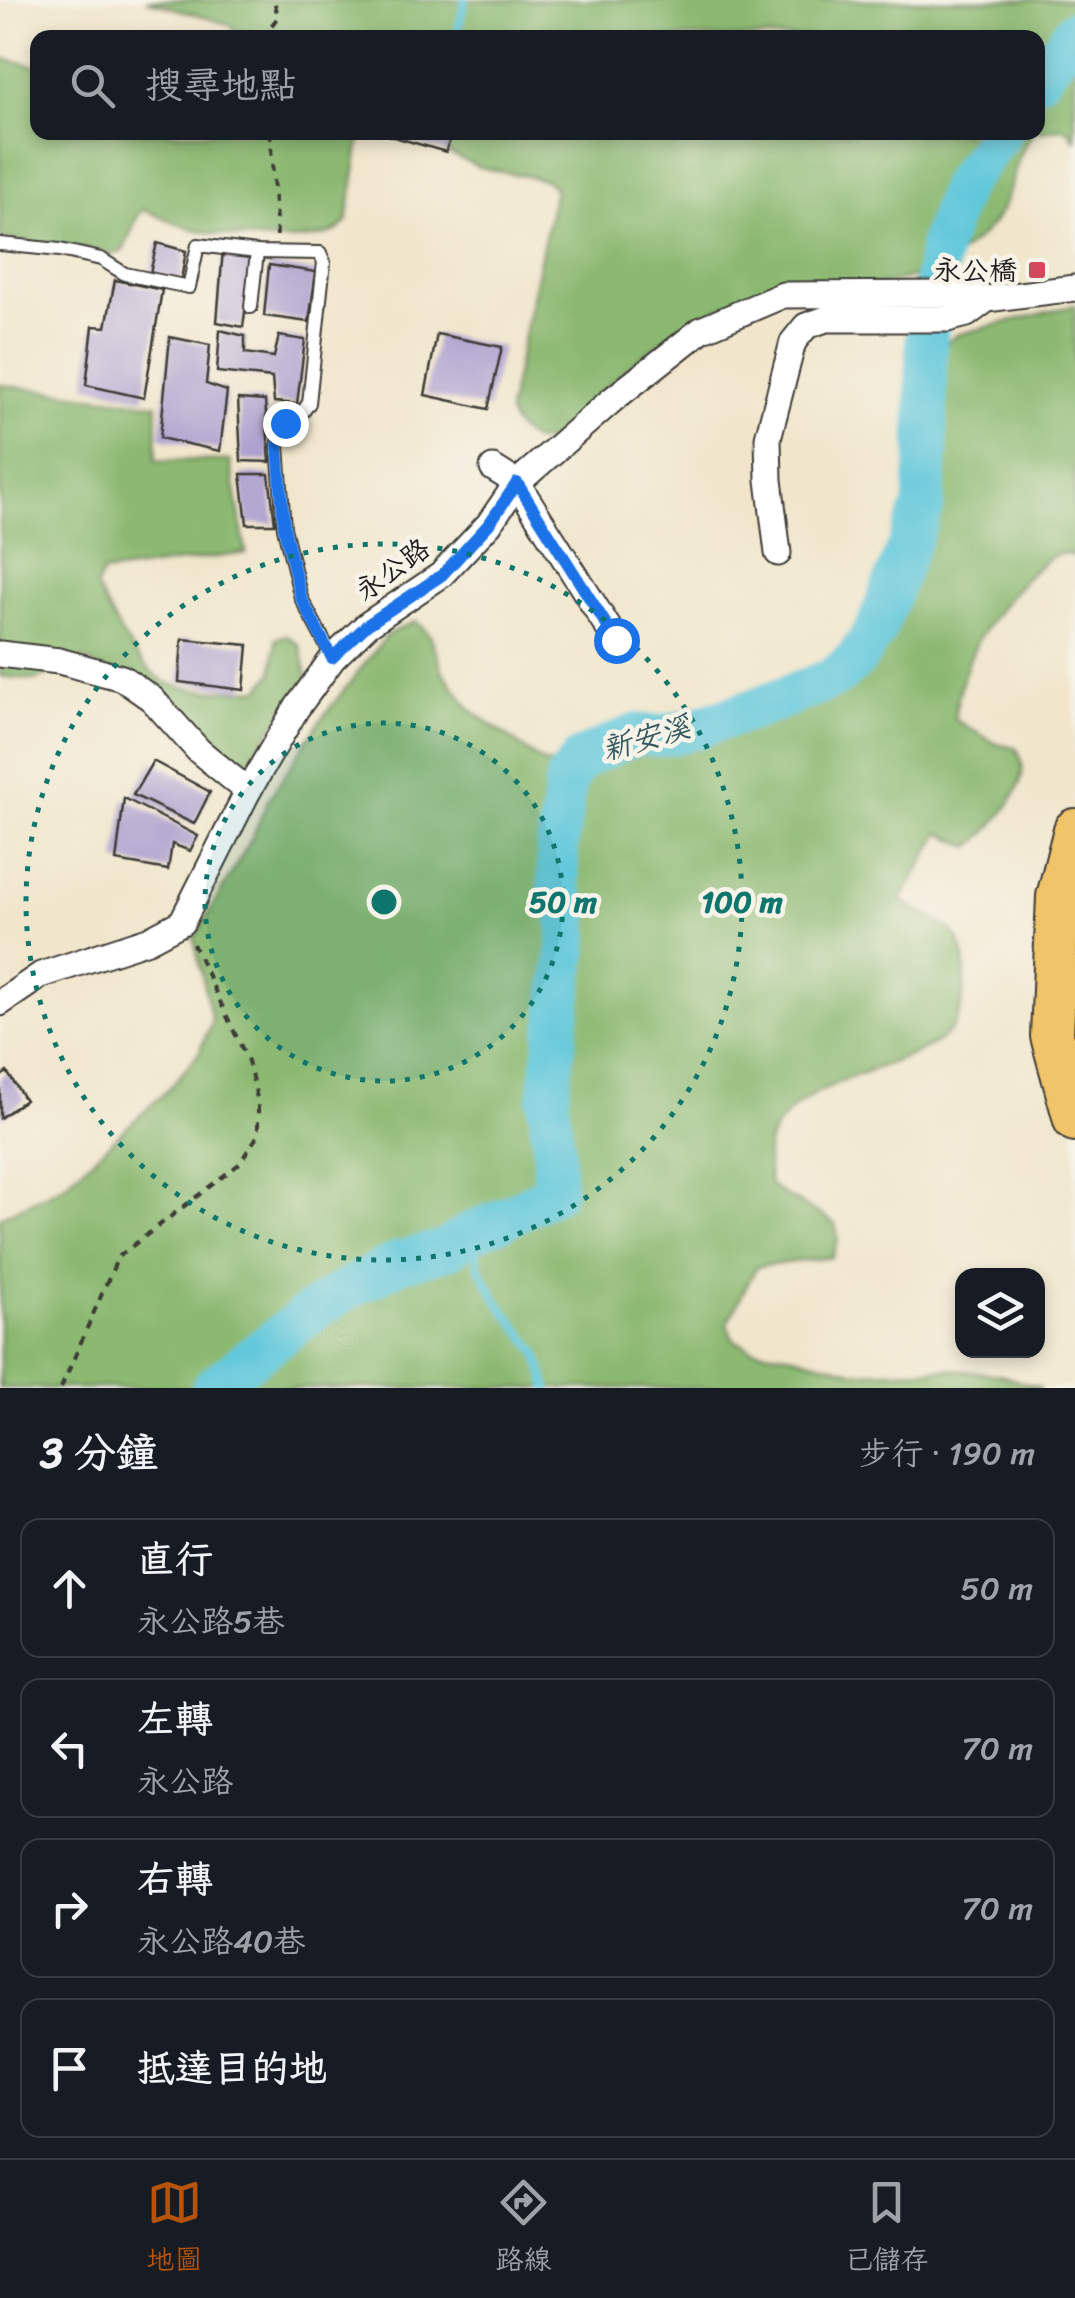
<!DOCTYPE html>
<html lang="zh-TW">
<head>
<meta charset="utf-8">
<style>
  body { margin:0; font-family:Sriracha,"LXGW WenKai TC",sans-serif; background:#20242c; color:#f1f3f6 }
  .controls { position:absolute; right:30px; bottom:30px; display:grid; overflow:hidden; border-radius:20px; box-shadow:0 5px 15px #0003 }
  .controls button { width:90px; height:90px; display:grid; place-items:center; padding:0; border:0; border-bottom:2px solid #363941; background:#171b24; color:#f1f3f6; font:50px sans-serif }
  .stop { position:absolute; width:30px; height:30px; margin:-22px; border:8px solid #1a73e8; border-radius:50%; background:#fff }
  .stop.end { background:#1a73e8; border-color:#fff; box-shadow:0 2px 10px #0008 }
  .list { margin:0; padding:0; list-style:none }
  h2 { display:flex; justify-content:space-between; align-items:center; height:130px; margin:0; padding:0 40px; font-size:42px }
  h2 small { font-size:32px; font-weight:400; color:#9ea1a6 }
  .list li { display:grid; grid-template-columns:65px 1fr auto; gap:30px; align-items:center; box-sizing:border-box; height:140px; margin:0 20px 20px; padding:0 20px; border:2px solid #363941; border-radius:20px }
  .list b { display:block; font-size:38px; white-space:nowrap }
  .list p { margin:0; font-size:32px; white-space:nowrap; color:#9ea1a6 }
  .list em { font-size:32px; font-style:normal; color:#9ea1a6 }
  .icon { flex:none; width:55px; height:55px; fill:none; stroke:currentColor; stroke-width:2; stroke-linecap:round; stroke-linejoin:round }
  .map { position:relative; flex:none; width:1075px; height:1388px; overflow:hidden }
  .search { position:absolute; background:#171b24; box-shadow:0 5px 15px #0003; left:30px; right:30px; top:30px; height:110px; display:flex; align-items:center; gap:25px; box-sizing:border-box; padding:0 35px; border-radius:20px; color:#9ea1a6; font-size:38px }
  .sheet { height:770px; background:#171b24 }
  nav { display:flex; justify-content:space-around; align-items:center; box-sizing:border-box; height:140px; border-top:2px solid #363941; background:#171b24; font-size:28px; color:#9ea1a6 }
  nav a { display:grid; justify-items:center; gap:5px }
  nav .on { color:#b45309 }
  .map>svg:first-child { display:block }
</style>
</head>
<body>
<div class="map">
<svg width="1075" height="1388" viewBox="0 0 1075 1388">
  <rect width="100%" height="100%" fill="#f7f3e8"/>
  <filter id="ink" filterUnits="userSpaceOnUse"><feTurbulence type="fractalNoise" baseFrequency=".01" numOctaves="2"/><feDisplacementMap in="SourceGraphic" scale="20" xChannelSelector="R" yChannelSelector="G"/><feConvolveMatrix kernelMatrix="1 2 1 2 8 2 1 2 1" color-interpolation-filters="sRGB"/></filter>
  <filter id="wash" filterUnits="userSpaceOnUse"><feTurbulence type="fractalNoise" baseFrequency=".0048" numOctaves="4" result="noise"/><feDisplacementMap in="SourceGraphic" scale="40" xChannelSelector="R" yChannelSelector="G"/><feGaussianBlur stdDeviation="2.25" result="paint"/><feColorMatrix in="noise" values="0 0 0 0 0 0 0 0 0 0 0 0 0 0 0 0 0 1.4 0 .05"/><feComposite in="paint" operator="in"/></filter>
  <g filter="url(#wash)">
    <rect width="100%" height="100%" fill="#f1e6cc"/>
    <g fill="#8cb972" stroke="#546a47" stroke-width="2.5">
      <path d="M146,0H1075V141L1069,130L1061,128L1038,131V38H238L231,25Z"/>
      <path d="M0,58L37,66L38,132L361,133L347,222C323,253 214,237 181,225C168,221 157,214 144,210L139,213L123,251L115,254L0,238Z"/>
      <path d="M452,132L1034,133C1016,152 1015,178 1005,202C995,226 976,242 954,257C906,290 857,286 801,289C789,290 775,289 763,291C734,298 705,315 680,330C652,346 625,369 602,391C587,405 567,437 546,441C528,444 512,427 508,411L555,189L546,180L479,167L446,152Z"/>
      <path d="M1075,305V556C1069,555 1066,553 1060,554C1036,558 987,622 976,644C964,669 958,692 954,719L997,744L1016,748C1039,781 995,825 971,847L940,833L901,900C946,930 971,925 964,989C963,1000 960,1015 954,1025C946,1040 926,1049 911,1055C866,1074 791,1089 770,1139C764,1154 768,1169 770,1185C791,1202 814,1208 835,1224L838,1241L832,1257L756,1267L727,1324L733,1339L751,1349L794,1355L856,1372L952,1369L1000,1375L1041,1388H0V1217L63,1186L169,1089L199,1053L212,1021L194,938L252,838L268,800L320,721L388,634L416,621L430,635L443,672L471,710L544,763L599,766L635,750L688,742L831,690L866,669L891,620L924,536L939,487L935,431L937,358L942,346L956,335Z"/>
      <path d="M0,385L157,404L156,460L230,461L246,553L103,573L96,587C112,617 131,658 159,678C184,695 232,690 260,689L273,672L276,639L286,635L300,646L308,679L250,759L235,757L184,713L83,659L36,680L0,676Z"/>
    </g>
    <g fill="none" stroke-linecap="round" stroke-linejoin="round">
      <g stroke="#5fc7db" stroke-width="8">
        <path d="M456,38L465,0"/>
        <path d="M472,1232L479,1268L500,1305L537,1352L548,1388"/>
      </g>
      <g stroke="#5fc7db" stroke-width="42">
        <path d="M1038,78L1075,30"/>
        <path d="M212,1388L311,1312L347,1289L399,1262L447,1249L472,1232L499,1221L554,1192V1151L548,1098L569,937L568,914L559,886L557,847L566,779L582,758L637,734L657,736L686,731L758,708L834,678L856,659L876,629L923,507L927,455L926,341L940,245L961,185L1001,132"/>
      </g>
    </g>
    <g id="blocks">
      <g fill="#afa1cf">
        <path d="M377,132H452L446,152Z"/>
        <path d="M157,243L186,251L181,280L150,273Z"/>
        <path d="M223,249L253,254L243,327L217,322Z"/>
        <path d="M269,265L316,272L309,322L264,316Z"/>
        <path d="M115,280L162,290L144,398L86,385L93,326L106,327Z"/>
        <path d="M220,330L245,336V353L274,357L279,336L305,340L297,404L274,402L272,378L217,372Z"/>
        <path d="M437,334L502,347L488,409L425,395Z"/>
        <path d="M170,337L210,345L206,384L227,391L220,451L160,438Z"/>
        <path d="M238,399L265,401L270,462L241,461Z"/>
        <path d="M241,474H269L275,524H247Z"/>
        <path d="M182,639L248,645L244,690L179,682Z"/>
        <path d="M153,761L210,792L194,824L133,795Z"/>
        <path d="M124,798L198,836L190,851L172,844L168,870L116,861Z"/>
        <path d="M7,1072L25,1100L0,1118V1077Z"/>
      </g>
    </g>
  </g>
  <g filter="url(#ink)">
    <use href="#blocks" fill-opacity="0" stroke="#3c3a36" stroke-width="2.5"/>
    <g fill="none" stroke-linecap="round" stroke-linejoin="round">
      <g stroke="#3c3a36" stroke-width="16">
        <g id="service">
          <path d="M0,244L60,250L101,259L125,274L189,287L198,245L257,252L320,253L324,262L309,403L299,417L285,423L278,446L284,528L301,598L333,658"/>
          <path d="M251,307L257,252"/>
        </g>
      </g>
      <g stroke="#3c3a36" stroke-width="29">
        <g id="minor">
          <path d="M493,468L517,483L616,640"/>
          <path d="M778,553L769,480L768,438L793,342L806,326L826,319H947L967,314L987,299"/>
          <path d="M0,654L59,661L122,678L152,699L199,751L248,791"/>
          <path d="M0,1003L41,975L148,940L182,922L248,791L296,709L333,658L367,625L441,575L489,524L517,483L612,400L701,330L783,295L954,294L987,299L1075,288"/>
        </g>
      </g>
      <g stroke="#3c3a36" stroke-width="46">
        <path id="primary" d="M1075,830L1058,897L1052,1036L1075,1120"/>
      </g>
      <g stroke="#3c3a36" stroke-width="4" stroke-dasharray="8 8" stroke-linecap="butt">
        <path d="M262,38L278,17L274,0"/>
        <path d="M270,132L277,236"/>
        <path d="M61,1388L118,1257L239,1164L258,1135V1102L248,1061L193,944"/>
      </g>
      <use href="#service" stroke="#fff" stroke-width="12"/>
      <use href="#minor" stroke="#fff" stroke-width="25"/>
      <use href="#primary" stroke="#f0c469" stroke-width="42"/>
    </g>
  </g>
  <g fill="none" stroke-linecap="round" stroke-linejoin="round" filter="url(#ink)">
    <path stroke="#1a73e8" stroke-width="12" d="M285,423L278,446L284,528L301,598L332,658L367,625L442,575L489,524L517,483L616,640"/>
  </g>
  <circle cx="384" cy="902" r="179" fill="#0f766e" fill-opacity=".12"/>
  <g fill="none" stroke="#0f766e" stroke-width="5" stroke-dasharray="5 10">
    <circle cx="384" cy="902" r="179"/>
    <circle cx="384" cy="902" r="358"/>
  </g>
  <rect fill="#d1495b" stroke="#f7f3e8" stroke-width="4" x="1027" y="260" width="20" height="20" rx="5"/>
  <g text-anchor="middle" stroke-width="9" stroke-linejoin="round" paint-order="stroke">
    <g font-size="28" fill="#1c1c1c" stroke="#f7f3e8" text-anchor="end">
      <text x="1017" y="280">永公橋</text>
    </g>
    <g font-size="28" fill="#1c1c1c" stroke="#f7f3e8">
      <text transform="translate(392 569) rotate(-36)" y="10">永公路</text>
    </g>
    <g font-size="30" font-style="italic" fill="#33585f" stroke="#f7f3e8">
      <text transform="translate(646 738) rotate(-16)" y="10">新安溪</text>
    </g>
  </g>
  <circle cx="384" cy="902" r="15" fill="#0f766e" stroke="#f7f3e8" stroke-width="5"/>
  <g font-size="30" text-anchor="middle" font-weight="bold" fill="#0f766e" stroke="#f7f3e8" stroke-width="9" stroke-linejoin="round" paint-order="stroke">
    <text x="563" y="912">50 m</text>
    <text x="742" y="912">100 m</text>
  </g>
</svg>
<div class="controls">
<button><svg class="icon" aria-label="layers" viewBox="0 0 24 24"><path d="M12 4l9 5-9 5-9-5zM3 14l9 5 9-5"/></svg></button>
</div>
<div class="stop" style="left:616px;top:640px"></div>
<div class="stop end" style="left:285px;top:423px"></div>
<div class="search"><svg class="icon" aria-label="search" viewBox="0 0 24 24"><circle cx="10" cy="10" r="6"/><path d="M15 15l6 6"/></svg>搜尋地點</div>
</div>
<section class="sheet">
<h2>3 分鐘<small>步行 · 190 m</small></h2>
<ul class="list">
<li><svg class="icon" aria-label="ahead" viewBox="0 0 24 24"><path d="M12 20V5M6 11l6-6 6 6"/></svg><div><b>直行</b><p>永公路5巷</p></div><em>50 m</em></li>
<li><svg class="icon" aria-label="left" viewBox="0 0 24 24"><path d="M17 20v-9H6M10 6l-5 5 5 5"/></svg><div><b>左轉</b><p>永公路</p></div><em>70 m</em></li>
<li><svg class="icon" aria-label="right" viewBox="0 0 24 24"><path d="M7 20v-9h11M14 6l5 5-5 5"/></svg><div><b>右轉</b><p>永公路40巷</p></div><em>70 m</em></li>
<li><svg class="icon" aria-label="arrive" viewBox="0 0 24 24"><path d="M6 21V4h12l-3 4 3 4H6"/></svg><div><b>抵達目的地</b></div></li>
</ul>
</section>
<nav>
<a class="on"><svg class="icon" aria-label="map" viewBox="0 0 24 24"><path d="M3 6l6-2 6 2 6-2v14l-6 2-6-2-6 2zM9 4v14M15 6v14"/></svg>地圖</a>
<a><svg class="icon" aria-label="directions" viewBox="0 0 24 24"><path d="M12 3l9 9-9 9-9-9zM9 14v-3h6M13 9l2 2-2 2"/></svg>路線</a>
<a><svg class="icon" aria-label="saved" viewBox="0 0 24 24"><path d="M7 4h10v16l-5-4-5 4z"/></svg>已儲存</a>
</nav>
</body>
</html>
